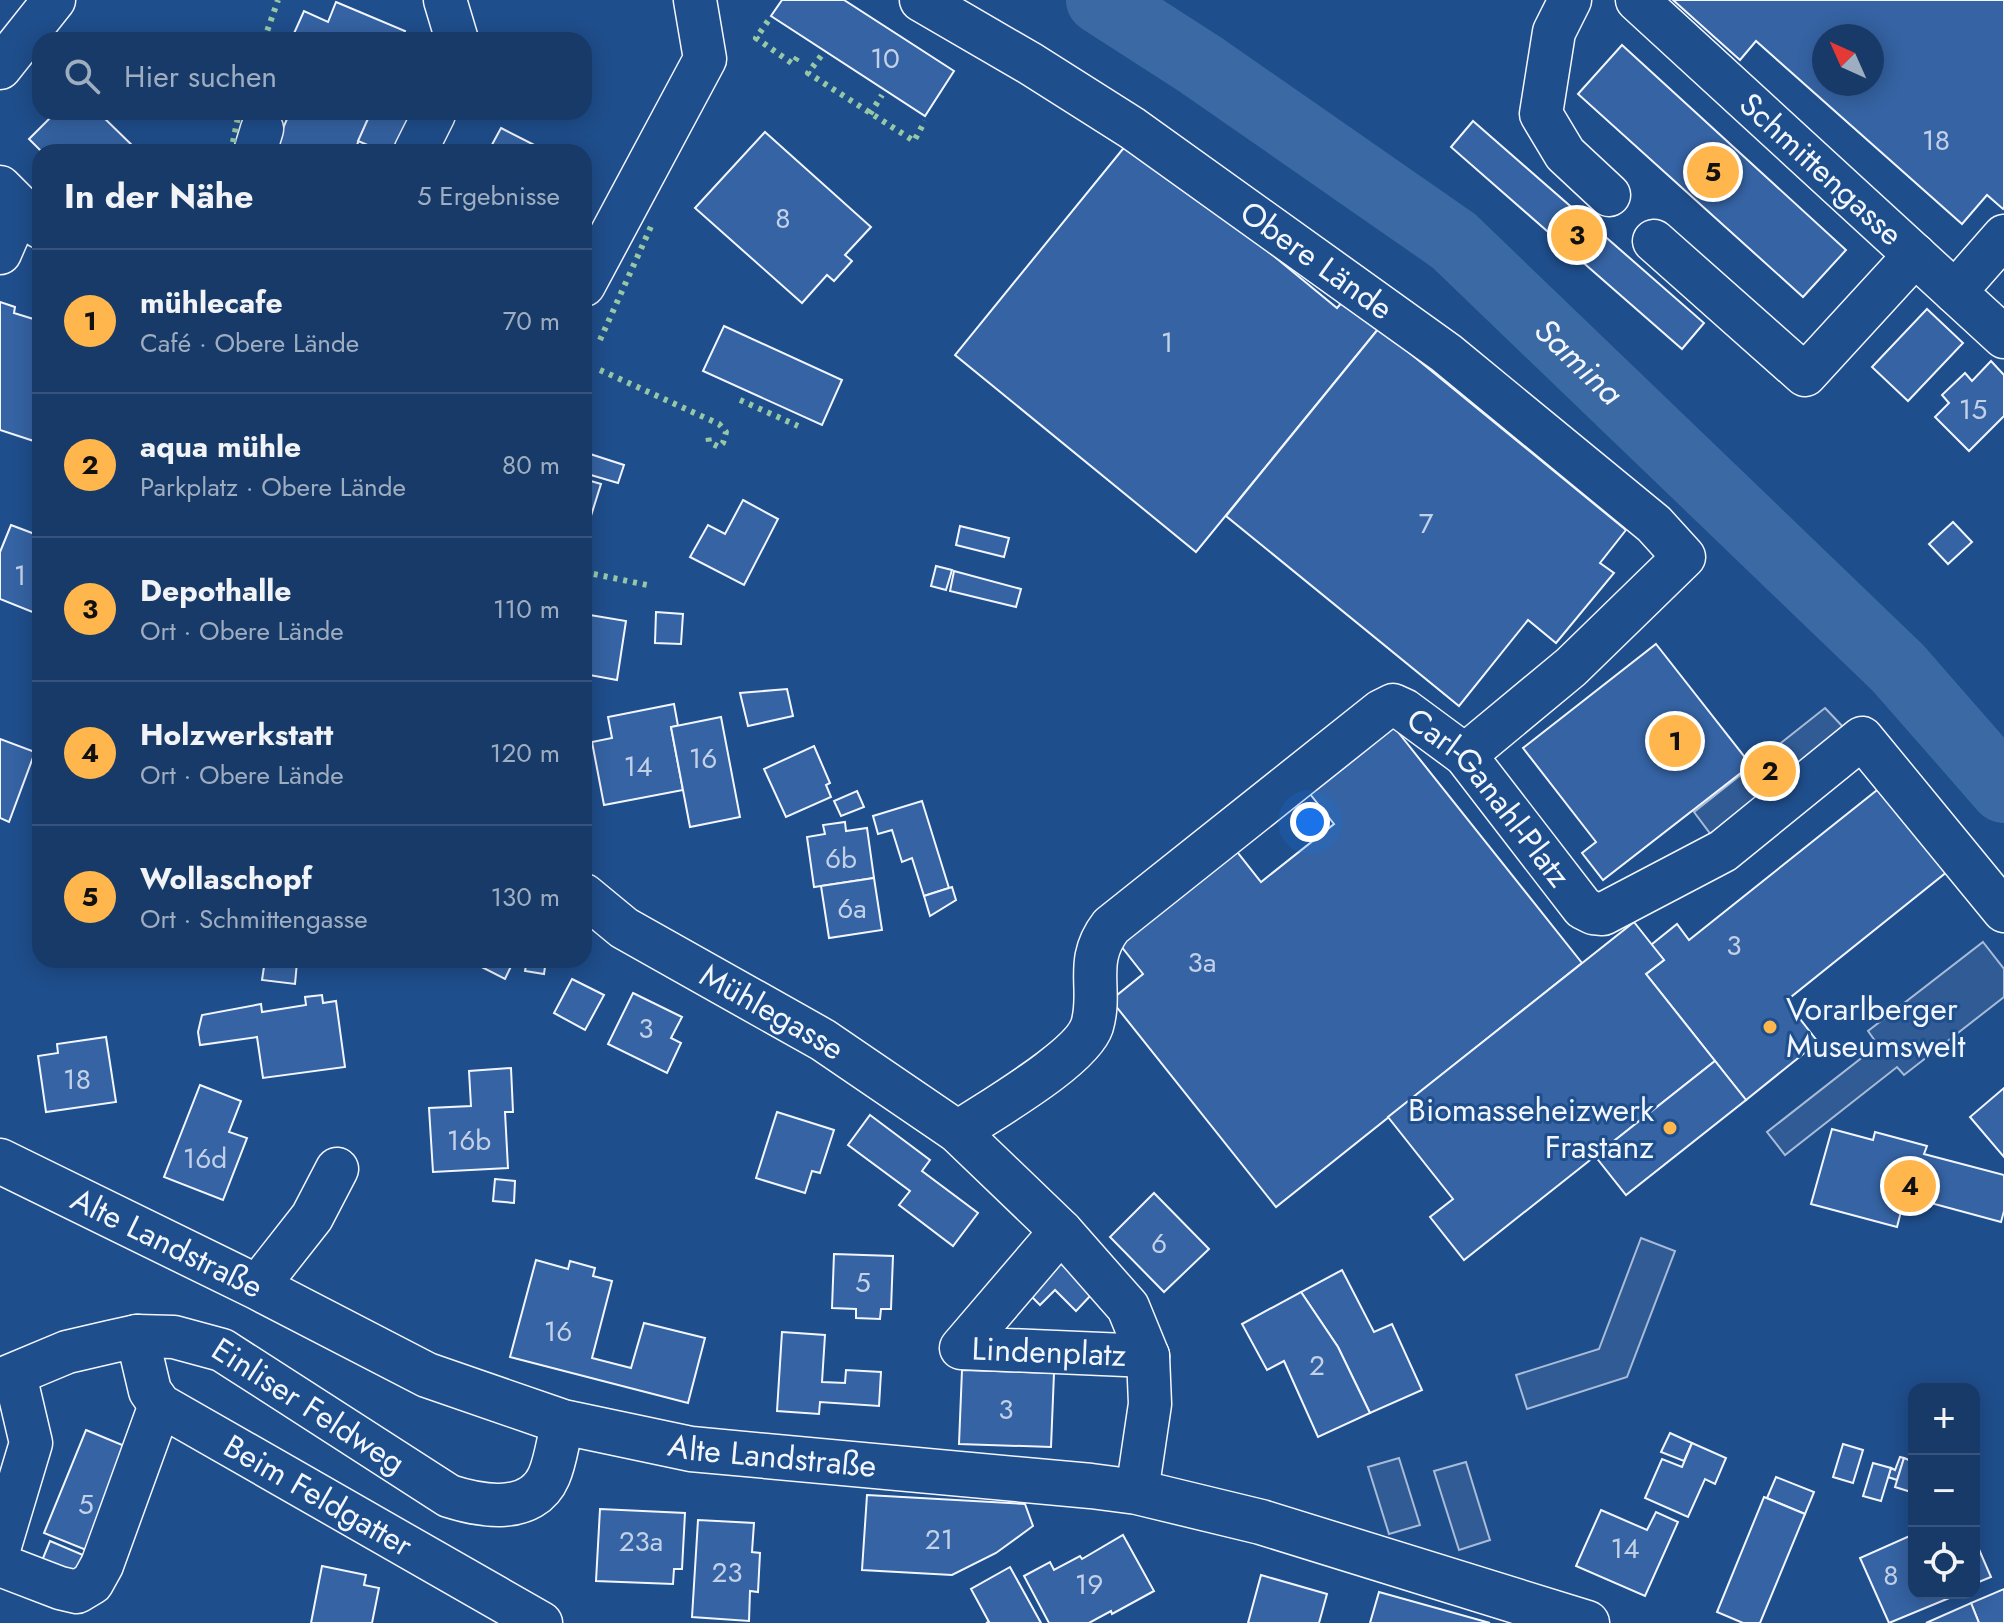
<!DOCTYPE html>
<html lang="de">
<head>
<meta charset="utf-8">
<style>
  body { margin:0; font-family:Jost,sans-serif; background:#20416f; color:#f1f3f6 }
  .controls { position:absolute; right:24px; bottom:24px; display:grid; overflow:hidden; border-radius:16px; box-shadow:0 4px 20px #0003 }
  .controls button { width:72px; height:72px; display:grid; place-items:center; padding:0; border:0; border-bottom:2px solid #36547d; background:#173a69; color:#f1f3f6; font:40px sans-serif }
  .compass { position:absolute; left:1812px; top:24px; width:72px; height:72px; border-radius:50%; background:#173a69; box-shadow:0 4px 20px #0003; rotate:315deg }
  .you { position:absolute; left:1310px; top:822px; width:28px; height:28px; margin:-20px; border:6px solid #fff; border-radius:50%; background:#1a73e8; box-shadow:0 0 0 12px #1a73e833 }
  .badge { display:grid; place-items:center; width:52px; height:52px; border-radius:50%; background:#ffb74d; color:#111; font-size:26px; font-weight:700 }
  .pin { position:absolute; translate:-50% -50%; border:4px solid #fff; box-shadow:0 2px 8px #0006 }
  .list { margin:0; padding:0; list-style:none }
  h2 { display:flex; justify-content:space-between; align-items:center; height:104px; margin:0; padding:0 32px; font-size:34px }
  h2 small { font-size:26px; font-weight:400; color:#9eadc0 }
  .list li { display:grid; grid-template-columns:52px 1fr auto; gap:24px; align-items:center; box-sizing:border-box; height:144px; padding:0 32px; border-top:2px solid #36547d }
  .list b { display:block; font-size:30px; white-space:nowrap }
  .list p { margin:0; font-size:26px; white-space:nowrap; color:#9eadc0 }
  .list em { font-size:26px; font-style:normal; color:#9eadc0 }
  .icon { flex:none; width:44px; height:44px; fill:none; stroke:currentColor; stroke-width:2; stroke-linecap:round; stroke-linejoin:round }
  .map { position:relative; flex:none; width:2004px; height:1623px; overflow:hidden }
  .search { position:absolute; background:#173a69; box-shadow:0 4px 20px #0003; left:32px; top:32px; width:560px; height:88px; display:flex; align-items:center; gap:20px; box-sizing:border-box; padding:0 28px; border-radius:24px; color:#9eadc0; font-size:30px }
  .panel { position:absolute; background:#173a69; box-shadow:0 4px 20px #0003; left:32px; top:144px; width:560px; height:824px; border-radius:24px }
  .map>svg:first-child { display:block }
</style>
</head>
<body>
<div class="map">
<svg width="2004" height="1623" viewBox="0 0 2004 1623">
  <rect width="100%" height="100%" fill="#1f4e8c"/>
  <g fill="#305b95" stroke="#a8bbd7" stroke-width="2">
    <path d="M1825,708L1845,729L1712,836L1694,812Z"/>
    <path d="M1983,942L2004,969V997L1904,1075L1897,1067L1785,1155L1767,1132L1878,1045L1868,1031Z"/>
    <path d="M1641,1238L1675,1251L1627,1377L1527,1409L1516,1375L1599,1349Z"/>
    <path d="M1399,1458L1420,1525L1389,1534L1368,1467Z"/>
    <path d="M1466,1462L1490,1540L1459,1550L1434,1471Z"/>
  </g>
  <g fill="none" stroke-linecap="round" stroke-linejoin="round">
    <path stroke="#3b69a3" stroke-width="68" id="s1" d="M1100,0L1201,65L1454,241L1898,668L2004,789"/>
  </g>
  <g fill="#3563a3" stroke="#f2f6ff" stroke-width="2" fill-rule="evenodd">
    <path d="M782,0H844L954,71L925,116L771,16Z"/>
    <path d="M1673,0H2004V207L2003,209L1987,195L1962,224L1756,41L1740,60ZM1824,36H1872V84H1824Z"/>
    <path d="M336,2L405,31L401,40H291L304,11L328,22Z"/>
    <path d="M1622,45L1846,250L1803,297L1578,94Z"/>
    <path d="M56,112H98L138,151L42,152L29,139Z"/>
    <path d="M271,112H371L354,152H273L287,119Z"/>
    <path d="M371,112H416L399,152H384L358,141Z"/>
    <path d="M1473,121L1704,323L1682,349L1451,147Z"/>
    <path d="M501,128L548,152H488Z"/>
    <path d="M765,132L871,227L845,255L852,261L834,281L827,275L802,303L695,208Z"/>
    <path d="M1131,139L1337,308L1344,300L1379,328L1196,552L955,355Z"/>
    <path d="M0,302L15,307L14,313L40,321L35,345L40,347V443L0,430Z"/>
    <path d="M1927,309L1963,343L1908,401L1872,367Z"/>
    <path d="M724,326L842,380L822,425L703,371Z"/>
    <path d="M1379,328L1626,530L1600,563L1614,573L1556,643L1528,620L1459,706L1226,516Z"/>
    <path d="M1991,361L2004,375V416L1969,451L1935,417L1949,403L1942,395L1965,373L1972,381Z"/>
    <path d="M584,452L624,465L618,483L584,473Z"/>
    <path d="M584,479L601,484L584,538Z"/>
    <path d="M743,500L778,519L744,585L690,557L708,525L725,534Z"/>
    <path d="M1953,522L1972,542L1948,564L1929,544Z"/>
    <path d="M11,525L40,536V615L0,599V552Z"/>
    <path d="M960,526L1009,538L1004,557L956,545Z"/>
    <path d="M936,566L952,570L946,590L931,586Z"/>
    <path d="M954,571L1021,589L1016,607L950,591Z"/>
    <path d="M656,612L683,614L681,644L655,643Z"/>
    <path d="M584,614L626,621L617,680L584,674Z"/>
    <path d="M1656,644L1751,765L1603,880L1582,853L1596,842L1523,748Z"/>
    <path d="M787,689L793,716L748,726L740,693Z"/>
    <path d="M674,704L678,726L671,727L683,790L604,805L592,742L612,738L608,717Z"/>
    <path d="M721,717L740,817L690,827L671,727Z"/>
    <path d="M1394,727L1582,963L1276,1207L1111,1000L1143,974L1117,941L1234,848L1261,882L1334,824L1310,794Z"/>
    <path d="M0,739L35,752L9,822L0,818Z"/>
    <path d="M814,746L830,783L826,785L831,797L786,817L764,769Z"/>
    <path d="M1891,779L1958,863L1786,1001L1818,1042L1746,1100L1646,974L1664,960L1651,945L1677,924L1689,940Z"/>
    <path d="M857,791L864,807L841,816L834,801Z"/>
    <path d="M922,801L949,888L924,896L912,858L902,862L892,830L878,834L873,816Z"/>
    <path d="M845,822L846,831L867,828L874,878L814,887L807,837L825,834L823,825Z"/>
    <path d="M874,878L882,930L829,938L821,886Z"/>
    <path d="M952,887L956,900L930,916L924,896Z"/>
    <path d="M1634,922L1664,960L1646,974L1715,1061L1464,1260L1430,1217L1453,1199L1388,1117Z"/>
    <path d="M265,960L297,962L295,984L262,980Z"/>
    <path d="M468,960H514L505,979Z"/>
    <path d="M527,960H546L544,974L525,971Z"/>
    <path d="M572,979L604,995L585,1030L554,1013Z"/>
    <path d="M633,993L682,1017L671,1038L681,1043L667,1073L608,1044Z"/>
    <path d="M322,995L323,1003L336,1001L345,1067L263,1078L257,1037L200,1045L198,1032L202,1015L261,1004L262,1012L306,1005L305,997Z"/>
    <path d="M106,1037L116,1102L46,1112L38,1056L58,1053L57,1044Z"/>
    <path d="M1715,1061L1746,1100L1626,1195L1595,1156Z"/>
    <path d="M511,1068L513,1112H505L508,1168L433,1172L429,1108L471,1106L469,1071Z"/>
    <path d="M200,1085L241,1101L229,1132L247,1138L223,1200L164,1177Z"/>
    <path d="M2004,1088V1157L1970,1117Z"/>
    <path d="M777,1112L834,1130L820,1173L812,1171L805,1193L756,1178Z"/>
    <path d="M870,1115L930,1160L922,1171L978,1213L953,1246L899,1205L910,1191L848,1145Z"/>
    <path d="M1832,1129L1873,1140L1875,1132L1927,1146L1924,1154L2004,1175V1211L2001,1222L1905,1196L1897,1227L1811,1204Z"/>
    <path d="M495,1179L515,1181L514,1203L493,1201Z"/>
    <path d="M1154,1193L1209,1249L1164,1292L1110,1237Z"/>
    <path d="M834,1254L893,1256L891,1309H881L880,1319L856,1318V1309L832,1308Z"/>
    <path d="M1056,1258L1092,1294L1076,1311L1055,1290L1040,1305L1025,1290Z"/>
    <path d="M536,1260L568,1269L570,1261L595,1268L593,1276L612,1281L592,1358L631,1368L644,1323L705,1338L688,1403L510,1357Z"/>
    <path d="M1342,1270L1374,1332L1392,1324L1422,1390L1370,1413L1338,1347L1301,1292Z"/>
    <path d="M1301,1292L1338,1347L1370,1413L1318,1437L1284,1361L1267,1370L1242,1324Z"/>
    <path d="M782,1332L825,1335L822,1382L845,1383L846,1370L881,1372L879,1406L820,1402L819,1414L777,1411Z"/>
    <path d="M962,1370L1054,1373L1051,1447L959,1444Z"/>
    <path d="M86,1430L132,1449L96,1554L44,1533Z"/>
    <path d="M1670,1433L1692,1443L1684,1461L1661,1452Z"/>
    <path d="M1692,1443L1726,1458L1715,1484L1705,1479L1688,1517L1645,1498L1662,1459L1682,1467Z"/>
    <path d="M1843,1444L1863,1450L1853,1483L1833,1477Z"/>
    <path d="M1900,1457L1904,1458L1897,1480L1888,1477L1891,1468L1895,1470Z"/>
    <path d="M1904,1458L1914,1462V1480L1911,1492L1895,1487Z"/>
    <path d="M1873,1463L1891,1468L1881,1501L1863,1496Z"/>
    <path d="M1776,1477L1814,1492L1805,1514L1767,1498Z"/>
    <path d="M867,1495L1025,1504L1033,1526L996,1553L952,1575L862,1570Z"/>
    <path d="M1764,1497L1805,1514L1760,1623H1743L1717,1612Z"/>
    <path d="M600,1509L685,1513L682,1569H674L673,1584L596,1581Z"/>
    <path d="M1601,1510L1647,1530L1656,1512L1678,1522L1645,1596L1576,1566Z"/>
    <path d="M698,1520L754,1523L752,1552L760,1553L758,1592L750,1591L749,1621L692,1617Z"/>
    <path d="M1914,1534V1593L1959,1594L1889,1623L1860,1558Z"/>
    <path d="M1123,1535L1154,1591L1112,1614L1111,1611L1089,1623H1049L1024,1576L1050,1562L1054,1570L1080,1556L1082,1559Z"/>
    <path d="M1974,1538L1991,1577L1974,1584Z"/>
    <path d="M50,1541L83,1555L74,1577L41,1563Z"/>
    <path d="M322,1566L366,1575L364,1585L379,1588L372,1623H311Z"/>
    <path d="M1010,1567L1041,1623H986L989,1622L971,1589Z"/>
    <path d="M1261,1575L1327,1594L1319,1623H1248Z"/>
    <path d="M2004,1589V1623H1979L1971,1603Z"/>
    <path d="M1379,1592L1490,1623H1370Z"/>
    <path d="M1971,1603L1979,1623H1926Z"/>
  </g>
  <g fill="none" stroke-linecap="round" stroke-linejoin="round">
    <g stroke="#f2f6ff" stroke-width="45">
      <g id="minor">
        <path d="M445,0L457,40"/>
        <path id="s2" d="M921,0L1031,64L1132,128L1446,353L1654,524L1684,557L1571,667L1465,755"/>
        <path d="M1570,0L1554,32L1541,114L1565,154L1609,195"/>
        <path id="s3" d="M1637,0L2004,337"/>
        <path d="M0,68L54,0"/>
        <path d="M255,152L262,129"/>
        <path d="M415,152L434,114"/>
        <path d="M0,187L40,227"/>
        <path d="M1654,241L1805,375L1915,255"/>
        <path d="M0,253L20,207"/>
        <path d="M584,285L705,59L695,0"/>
        <path d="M1955,292L2004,236"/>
        <path id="s4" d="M584,895L624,928L823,1040L958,1132L1061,1231L1128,1307L1148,1356L1150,1404L1137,1492"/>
        <path id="s5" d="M958,1132C989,1111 1081,1059 1092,1026C1103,989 1083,962 1111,926L1381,711L1393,705L1404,710L1465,755L1583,908L1593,913L1603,914L1723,851L1862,738L2004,911"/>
        <path id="s6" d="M1061,1231L961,1348L1148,1356"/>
        <path d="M257,1287L312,1217L337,1169"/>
        <path id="s7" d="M137,1336L150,1391L160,1405L541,1623"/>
        <path id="s8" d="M0,1380L67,1352L110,1342L137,1336L174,1337L222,1350L449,1496C480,1506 532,1516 549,1476C556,1460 558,1439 563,1422"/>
        <path d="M0,1546L31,1443L15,1375"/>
        <path d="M0,1565L60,1588L77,1592L92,1583L102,1565L160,1405"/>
      </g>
    </g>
    <g stroke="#f2f6ff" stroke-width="47">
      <g id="major">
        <path id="s9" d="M0,1161L257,1287L427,1375L563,1422L691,1449L1091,1486L1137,1492L1261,1522L1587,1623"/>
      </g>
    </g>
    <use href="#minor" stroke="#1f4e8c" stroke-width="42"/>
    <use href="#major" stroke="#1f4e8c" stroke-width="44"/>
    <g stroke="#97c8a6" stroke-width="6" stroke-dasharray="4 6" stroke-linecap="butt">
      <path d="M768,21L756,38L793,64L798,56"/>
      <path d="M264,40L278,0"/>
      <path d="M821,56L808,73L914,141L925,121"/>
      <path d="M870,114L882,95"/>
      <path d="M231,152L239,112"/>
      <path d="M600,340L653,222"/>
      <path d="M600,370L719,424L726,432L723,443L719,447L709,442L708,435"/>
      <path d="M740,400L798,426"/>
      <path d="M584,572L647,585"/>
    </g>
  </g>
  <g fill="#ffb74d" stroke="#1f4e8c" stroke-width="3">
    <circle cx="1770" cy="1027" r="8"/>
    <circle cx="1670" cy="1128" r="8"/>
  </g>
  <g text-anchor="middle" stroke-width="6" stroke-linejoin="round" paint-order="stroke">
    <g font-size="28" fill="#c3d1e8">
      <text x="885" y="68">10</text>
      <text x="1936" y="150">18</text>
      <text x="783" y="228">8</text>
      <text x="1167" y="352">1</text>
      <text x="1973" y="419">15</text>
      <text x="1426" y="533">7</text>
      <text x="20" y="585">1</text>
      <text x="703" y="768">16</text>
      <text x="638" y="776">14</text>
      <text x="841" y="868">6b</text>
      <text x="852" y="918">6a</text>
      <text x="1734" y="955">3</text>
      <text x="1202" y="972">3a</text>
      <text x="646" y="1038">3</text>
      <text x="77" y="1089">18</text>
      <text x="469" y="1150">16b</text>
      <text x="205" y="1168">16d</text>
      <text x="1159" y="1253">6</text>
      <text x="863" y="1292">5</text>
      <text x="558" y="1341">16</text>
      <text x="1317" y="1375">2</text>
      <text x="1006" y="1419">3</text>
      <text x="86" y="1514">5</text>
      <text x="939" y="1549">21</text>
      <text x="641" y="1551">23a</text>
      <text x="1625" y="1558">14</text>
      <text x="727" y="1582">23</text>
      <text x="1891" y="1585">8</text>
      <text x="1089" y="1594">19</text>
    </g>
    <g font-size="32" fill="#f2f6ff" stroke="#1f4e8c">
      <text dy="11" stroke="none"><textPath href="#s3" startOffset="250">Schmittengasse</textPath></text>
      <text dy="11" stroke="none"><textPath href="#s2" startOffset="474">Obere Lände</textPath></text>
      <text dy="11" stroke="none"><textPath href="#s5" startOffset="770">Carl-Ganahl-Platz</textPath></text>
      <text dy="11" stroke="none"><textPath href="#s4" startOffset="222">Mühlegasse</textPath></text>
      <text dy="11" stroke="none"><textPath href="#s9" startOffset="186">Alte Landstraße</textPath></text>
      <text dy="11" stroke="none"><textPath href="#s6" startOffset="242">Lindenplatz</textPath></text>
      <text dy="11" stroke="none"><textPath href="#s8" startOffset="334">Einliser Feldweg</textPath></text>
      <text dy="11" stroke="none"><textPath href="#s9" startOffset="834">Alte Landstraße</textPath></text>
      <text dy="11" stroke="none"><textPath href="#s7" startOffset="256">Beim Feldgatter</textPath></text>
    </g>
    <g font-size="32" fill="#f2f6ff" stroke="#1f4e8c" text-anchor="start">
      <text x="1786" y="1020">Vorarlberger<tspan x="1786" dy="37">Museumswelt</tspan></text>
      <text x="1654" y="1121" text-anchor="end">Biomasseheizwerk<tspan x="1654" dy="37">Frastanz</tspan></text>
    </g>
    <g font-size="34" font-style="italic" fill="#f2f6ff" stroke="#1f4e8c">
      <text dy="12" stroke="none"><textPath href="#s1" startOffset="602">Samina</textPath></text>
    </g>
  </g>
</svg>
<div class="controls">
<button>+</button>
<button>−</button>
<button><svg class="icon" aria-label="locate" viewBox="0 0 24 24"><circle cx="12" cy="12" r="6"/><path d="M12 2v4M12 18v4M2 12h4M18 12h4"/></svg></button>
</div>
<svg class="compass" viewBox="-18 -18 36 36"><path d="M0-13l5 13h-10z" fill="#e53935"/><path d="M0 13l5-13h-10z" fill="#9eadc0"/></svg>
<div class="you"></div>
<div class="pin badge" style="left:1675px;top:741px">1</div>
<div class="pin badge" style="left:1770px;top:771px">2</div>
<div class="pin badge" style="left:1577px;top:235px">3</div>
<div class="pin badge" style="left:1910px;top:1186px">4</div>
<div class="pin badge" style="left:1713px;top:172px">5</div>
<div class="search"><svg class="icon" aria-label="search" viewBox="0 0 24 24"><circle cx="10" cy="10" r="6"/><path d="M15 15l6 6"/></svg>Hier suchen</div>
<section class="panel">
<h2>In der Nähe<small>5 Ergebnisse</small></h2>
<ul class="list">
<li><span class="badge">1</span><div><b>mühlecafe</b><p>Café · Obere Lände</p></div><em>70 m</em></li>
<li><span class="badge">2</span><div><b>aqua mühle</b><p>Parkplatz · Obere Lände</p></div><em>80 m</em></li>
<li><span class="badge">3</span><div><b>Depothalle</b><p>Ort · Obere Lände</p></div><em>110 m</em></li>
<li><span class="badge">4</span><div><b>Holzwerkstatt</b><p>Ort · Obere Lände</p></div><em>120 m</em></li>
<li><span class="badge">5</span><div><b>Wollaschopf</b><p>Ort · Schmittengasse</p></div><em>130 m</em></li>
</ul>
</section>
</div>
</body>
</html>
